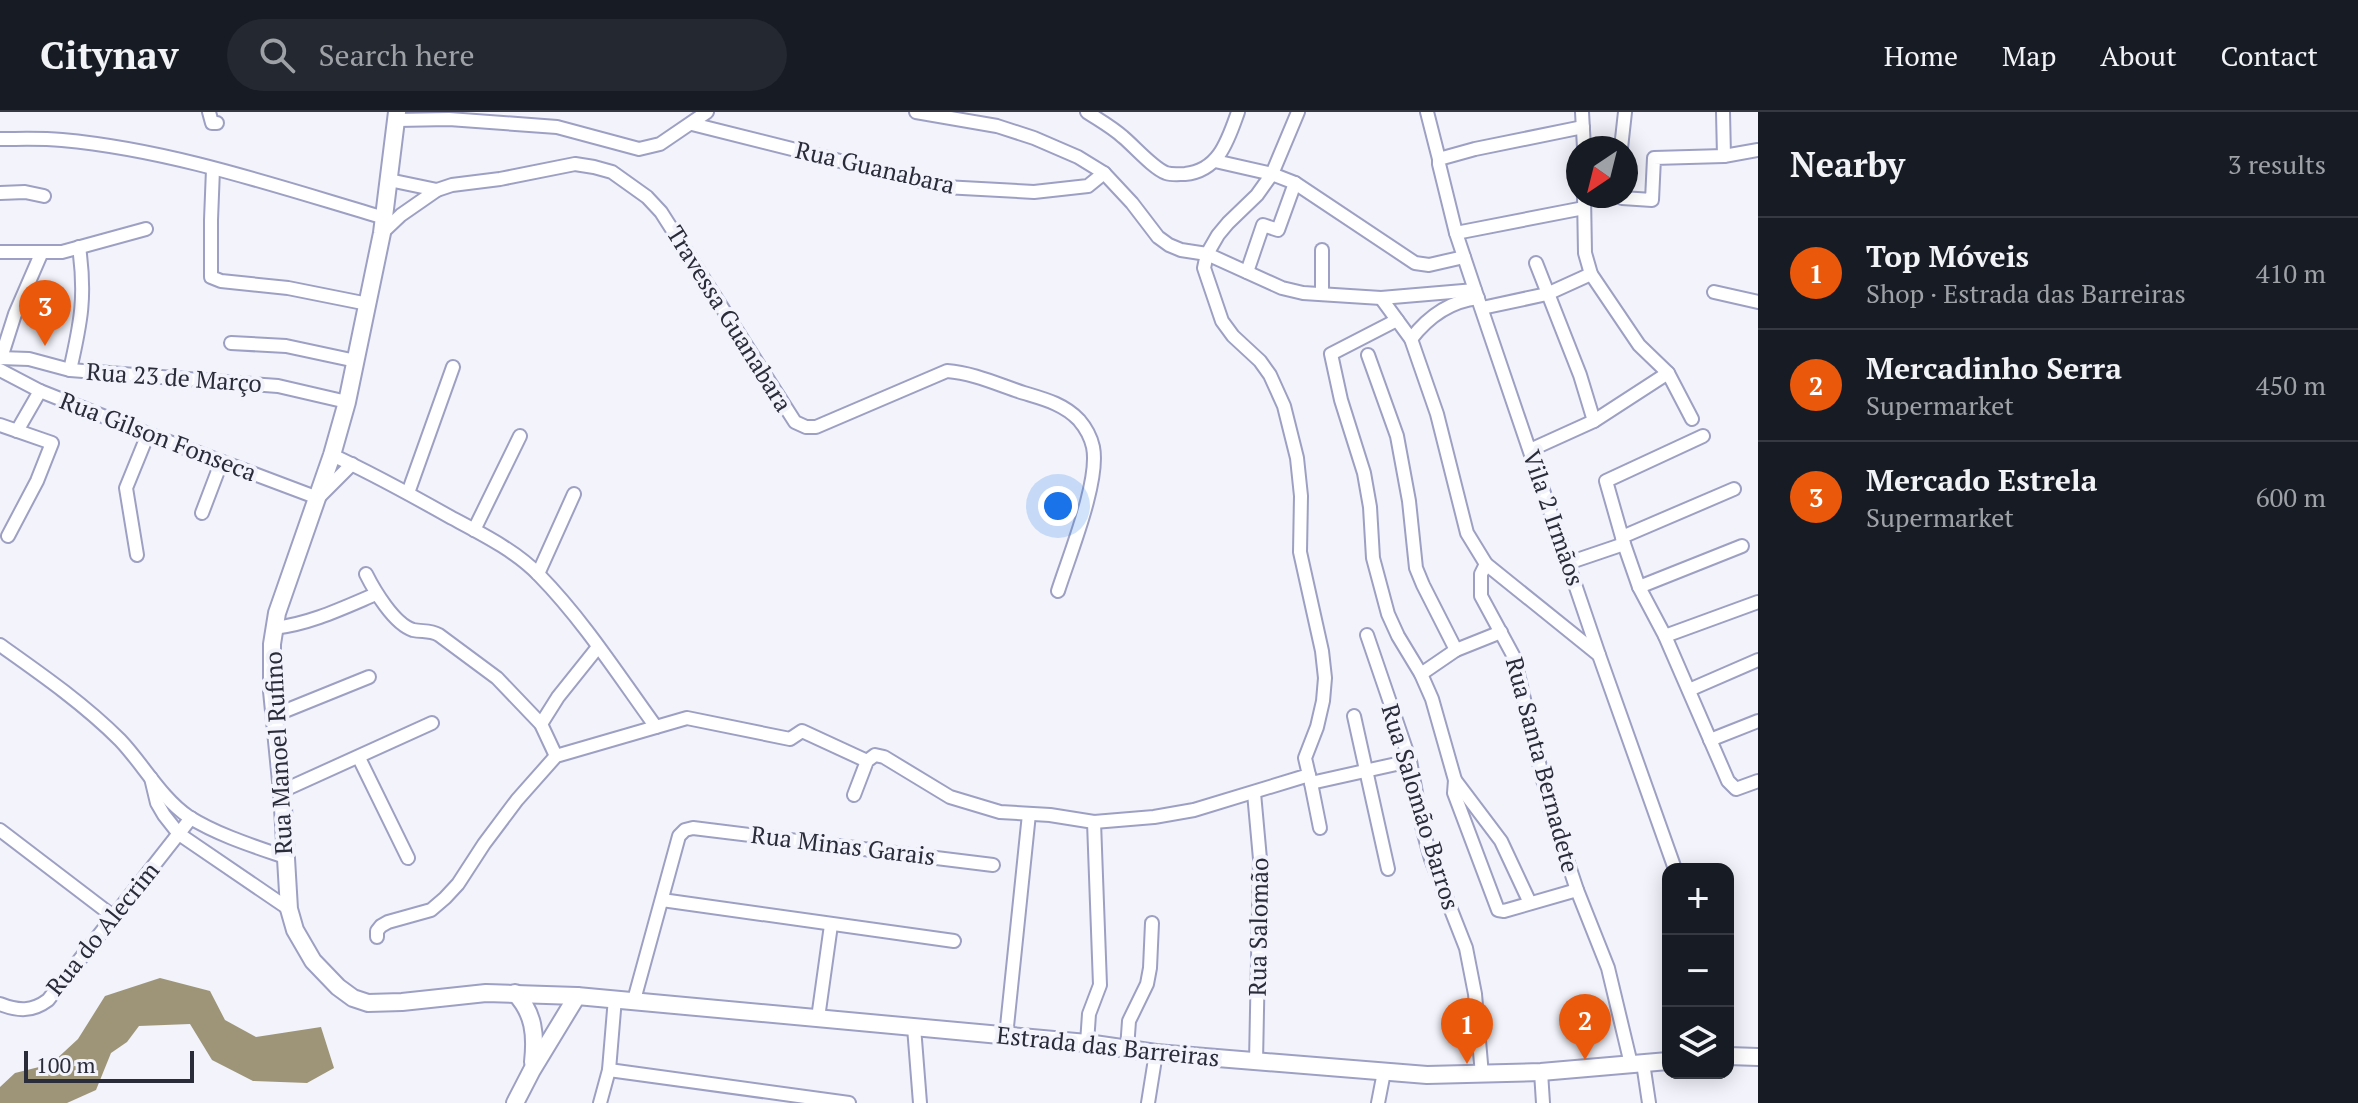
<!DOCTYPE html>
<html lang="en">
<head>
<meta charset="utf-8">
<style>
  body { margin:0; font-family:"PT Serif",serif; background:#242831; color:#f1f3f6 }
  .controls { position:absolute; right:24px; bottom:24px; display:grid; overflow:hidden; border-radius:16px; box-shadow:0 4px 20px #0003 }
  .controls button { width:72px; height:72px; display:grid; place-items:center; padding:0; border:0; border-bottom:2px solid #363941; background:#171b24; color:#f1f3f6; font:40px sans-serif }
  .compass { position:absolute; left:1566px; top:24px; width:72px; height:72px; border-radius:50%; background:#171b24; box-shadow:0 4px 20px #0003; rotate:215deg }
  .scale { position:absolute; left:24px; bottom:20px; width:170px; box-sizing:border-box; padding-left:8px; border:4px solid #2b2c3a; border-top:0; font-size:22px; line-height:28px; white-space:nowrap; color:#2b2c3a; -webkit-text-stroke:6px #f2f3fb; paint-order:stroke }
  .you { position:absolute; left:1058px; top:394px; width:28px; height:28px; margin:-20px; border:6px solid #fff; border-radius:50%; background:#1a73e8; box-shadow:0 0 0 12px #1a73e833 }
  .badge { display:grid; place-items:center; width:52px; height:52px; border-radius:50%; background:#ea580c; color:#fff; font-size:26px; font-weight:700 }
  .pin { position:absolute; translate:-50% -66px; filter:drop-shadow(0 2px 4px #0008) }
  .pin::after { content:''; position:absolute; top:42px; width:28px; height:24px; background:inherit; clip-path:polygon(0 0,100% 0,50% 100%) }
  .list { margin:0; padding:0; list-style:none }
  h2 { display:flex; justify-content:space-between; align-items:center; height:104px; margin:0; padding:0 32px; font-size:34px }
  h2 small { font-size:26px; font-weight:400; color:#9ea1a6 }
  .list li { display:grid; grid-template-columns:52px 1fr auto; gap:24px; align-items:center; box-sizing:border-box; height:112px; padding:0 32px; border-top:2px solid #363941 }
  .list b { display:block; font-size:30px; white-space:nowrap }
  .list p { margin:0; font-size:26px; white-space:nowrap; color:#9ea1a6 }
  .list em { font-size:26px; font-style:normal; color:#9ea1a6 }
  .icon { flex:none; width:44px; height:44px; fill:none; stroke:currentColor; stroke-width:2; stroke-linecap:round; stroke-linejoin:round }
  .map { position:relative; flex:none; width:1758px; height:991px; overflow:hidden }
  header { display:flex; align-items:center; gap:48px; box-sizing:border-box; height:112px; padding:0 40px; background:#171b24; border-bottom:2px solid #363941 }
  header strong { font-size:38px }
  nav { display:flex; gap:44px; margin-inline-start:auto; font-size:28px }
  .search { width:560px; height:72px; background:#242831; display:flex; align-items:center; gap:20px; box-sizing:border-box; padding:0 28px; border-radius:44px; color:#9ea1a6; font-size:30px }
  main { display:flex }
  aside { flex:1; background:#171b24 }
  .map>svg:first-child { display:block }
</style>
</head>
<body>
<header>
<strong>Citynav</strong>
<div class="search"><svg class="icon" aria-label="search" viewBox="0 0 24 24"><circle cx="10" cy="10" r="6"/><path d="M15 15l6 6"/></svg>Search here</div>
<nav><a>Home</a><a>Map</a><a>About</a><a>Contact</a></nav>
</header>
<main>
<div class="map">
<svg width="1758" height="991" viewBox="0 0 1758 991">
  <rect width="100%" height="100%" fill="#f2f3fb"/>
  <path fill="#9e9578" d="M160,866L210,879L225,908L256,925L321,915L334,956L307,971L253,969L212,948L190,912L139,914L127,930L111,941L96,978L67,991H0V975L15,961L51,952L78,927L105,884Z"/>
  <g fill="none" stroke-linecap="round" stroke-linejoin="round">
    <g stroke="#9da0c2" stroke-width="16">
      <g id="street">
        <path d="M209,0L212,11H217"/>
        <path d="M916,0L997,14L1034,26L1078,45L1104,61L1132,91L1158,125L1169,133L1181,138L1207,142L1282,176L1303,181L1381,186L1475,178"/>
        <path d="M1087,0C1099,8 1112,15 1123,25C1135,35 1153,56 1166,61C1172,63 1179,62 1185,62C1219,59 1228,28 1238,0"/>
        <path d="M1427,0L1439,47"/>
        <path d="M1582,0L1584,36"/>
        <path d="M1723,0L1724,44"/>
        <path d="M397,8L449,7L557,15L639,37L660,32L707,0"/>
        <path d="M692,12L944,75L1034,80L1088,74L1104,61"/>
        <path d="M1583,15L1475,37L1439,47V52L1456,121L1475,178L1599,543L1675,757"/>
        <path d="M0,27C20,27 41,26 62,28C172,38 279,75 385,106"/>
        <path d="M1621,36L1625,0"/>
        <path d="M1215,49L1272,62L1295,71L1415,151L1429,153L1464,145"/>
        <path d="M213,57L211,108V165L221,169L288,176L368,192"/>
        <path d="M389,68L437,78"/>
        <path d="M0,81L25,80L44,84"/>
        <path d="M1584,84L1585,141L1591,162L1639,233L1668,261L1692,307"/>
        <path d="M1621,84L1622,86L1652,88L1654,46L1724,44L1758,38"/>
        <path d="M382,121L401,103L437,78L452,73L500,67L575,52L594,55L612,60L647,85L661,100L795,310L806,315H816L947,259C974,261 999,273 1024,281C1044,287 1064,292 1079,308C1085,315 1091,326 1093,335C1100,369 1069,444 1058,479"/>
        <path d="M1456,121L1584,96"/>
        <path d="M0,140H62L146,117"/>
        <path d="M1536,151L1580,263L1594,309"/>
        <path d="M1247,160L1263,113L1278,118L1295,71"/>
        <path d="M1714,180L1758,190"/>
        <path d="M1322,182V138"/>
        <path d="M1381,186L1411,227L1437,302L1467,421L1486,452L1481,462V484L1514,545L1550,697L1577,778L1608,856L1631,952"/>
        <path d="M1482,196L1547,182L1591,162"/>
        <path d="M1397,208L1331,242L1341,288L1364,361L1370,395L1373,446L1388,502L1398,524L1421,562L1432,587L1455,668L1501,729L1530,791"/>
        <path d="M1411,227C1428,205 1451,189 1478,186"/>
        <path d="M231,231L286,234L356,249"/>
        <path d="M1368,243L1397,324L1409,389L1416,456L1423,473L1456,538"/>
        <path d="M0,246L29,247L70,258L278,274L347,290"/>
        <path d="M1,246L15,202L41,142"/>
        <path d="M0,258L40,279L148,322L318,386L352,352"/>
        <path d="M70,258C81,210 86,184 79,135"/>
        <path d="M0,313L52,331L37,369L8,424"/>
        <path d="M17,319L40,279"/>
        <path d="M1703,324L1606,369L1624,432L1639,475L1665,524L1728,669L1736,677L1758,669"/>
        <path d="M1530,338L1594,309L1668,261"/>
        <path d="M332,343C374,362 413,384 452,406C482,422 516,439 539,463C584,509 619,564 656,615"/>
        <path d="M408,381L453,255"/>
        <path d="M202,401L221,351"/>
        <path d="M474,418L520,324"/>
        <path d="M1622,425L1734,377"/>
        <path d="M137,443L126,376L148,322"/>
        <path d="M1568,451L1624,432"/>
        <path d="M1486,452L1599,543"/>
        <path d="M366,462C374,478 394,512 413,518C423,520 430,518 439,523L497,566L541,612L556,644"/>
        <path d="M538,462L574,382"/>
        <path d="M1639,475L1742,434"/>
        <path d="M274,516C310,512 343,496 376,482"/>
        <path d="M1367,523L1410,649L1423,718L1431,747L1466,836L1475,882L1482,963"/>
        <path d="M1665,524L1758,490"/>
        <path d="M0,533C41,562 84,592 120,628C143,652 161,686 189,705C218,723 253,734 285,745"/>
        <path d="M1421,562L1456,538L1501,520"/>
        <path d="M1689,578L1758,548"/>
        <path d="M275,603L369,565"/>
        <path d="M1354,604L1388,757"/>
        <path d="M541,612L558,585L598,535"/>
        <path d="M1710,628L1758,609"/>
        <path d="M359,646L408,746"/>
        <path d="M1309,663L1311,671L1410,649"/>
        <path d="M151,666L157,691L164,703L179,722L289,797"/>
        <path d="M1455,668L1454,681L1498,798L1504,799L1577,778"/>
        <path d="M1311,671L1320,716"/>
        <path d="M282,679L432,611"/>
        <path d="M1254,681L1260,747L1256,950"/>
        <path d="M854,683L867,649L875,643L884,645L950,685L1000,700L1050,703L1094,710L1154,705L1194,698L1309,663L1305,646L1317,615L1323,589L1325,566L1322,539L1300,440L1301,384L1297,346L1284,294L1270,263L1260,249L1233,224L1222,209L1204,156L1207,142L1218,123L1228,111L1257,83L1272,62L1298,0"/>
        <path d="M0,718L114,805"/>
        <path d="M662,788L954,829"/>
        <path d="M377,825V819L381,814L388,810L431,798L445,786L458,772L484,732L517,688L556,644L687,606L790,627L802,619L867,649"/>
        <path d="M634,888L679,724L685,718L693,716L993,753"/>
        <path d="M0,892C18,899 32,900 48,888L191,706"/>
        <path d="M818,906L831,813"/>
        <path d="M914,915L920,991"/>
        <path d="M1006,924L1029,702"/>
        <path d="M1087,931L1089,902L1100,873L1094,710"/>
        <path d="M1127,937L1129,909L1147,872L1150,856L1152,811"/>
        <path d="M1643,951L1649,991"/>
        <path d="M609,958L849,991"/>
        <path d="M1541,960L1543,991"/>
        <path d="M600,991L609,958L615,886"/>
        <path d="M1148,991L1156,941"/>
        <path d="M1378,991L1384,960"/>
      </g>
    </g>
    <g stroke="#9da0c2" stroke-width="20">
      <g id="secondary">
        <path d="M397,0L382,121L347,290L332,343L277,501L272,532V579L282,679L289,797L295,818L313,849L338,875L353,886L368,891L402,890L486,881L577,884L1087,931L1156,941L1427,963L1541,960L1668,949"/>
        <path d="M515,881C534,901 536,923 533,950"/>
        <path d="M1728,944L1758,945"/>
        <path d="M515,991L532,958L577,884"/>
      </g>
    </g>
    <use href="#street" stroke="#fff" stroke-width="12"/>
    <use href="#secondary" stroke="#fff" stroke-width="16"/>
  </g>
  <g text-anchor="middle" stroke-width="8" stroke-linejoin="round" paint-order="stroke">
    <g font-size="24" fill="#2b2c3a" stroke="#f2f3fb">
      <text transform="translate(875 56) rotate(13)" y="8">Rua Guanabara</text>
      <text transform="translate(729 207) rotate(58)" y="8">Travessa Guanabara</text>
      <text transform="translate(174 266) rotate(4)" y="8">Rua 23 de Março</text>
      <text transform="translate(158 325) rotate(21)" y="8">Rua Gilson Fonseca</text>
      <text transform="translate(1553 406) rotate(71)" y="8">Vila 2 Irmãos</text>
      <text transform="translate(279 641) rotate(-93)" y="8">Rua Manoel Rufino</text>
      <text transform="translate(1542 653) rotate(75)" y="8">Rua Santa Bernadete</text>
      <text transform="translate(1420 695) rotate(73)" y="8">Rua Salomão Barros</text>
      <text transform="translate(843 734) rotate(7)" y="8">Rua Minas Garais</text>
      <text transform="translate(1259 815) rotate(-89)" y="8">Rua Salomão</text>
      <text transform="translate(103 817) rotate(-51)" y="8">Rua do Alecrim</text>
      <text transform="translate(1108 935) rotate(6)" y="8">Estrada das Barreiras</text>
    </g>
  </g>
</svg>
<div class="controls">
<button>+</button>
<button>−</button>
<button><svg class="icon" aria-label="layers" viewBox="0 0 24 24"><path d="M12 4l9 5-9 5-9-5zM3 14l9 5 9-5"/></svg></button>
</div>
<svg class="compass" viewBox="-18 -18 36 36"><path d="M0-13l5 13h-10z" fill="#e53935"/><path d="M0 13l5-13h-10z" fill="#9ea1a6"/></svg>
<div class="scale">100 m</div>
<div class="you"></div>
<div class="pin badge" style="left:1467px;top:952px">1</div>
<div class="pin badge" style="left:1585px;top:948px">2</div>
<div class="pin badge" style="left:45px;top:234px">3</div>
</div>
<aside>
<h2>Nearby<small>3 results</small></h2>
<ul class="list">
<li><span class="badge">1</span><div><b>Top Móveis</b><p>Shop · Estrada das Barreiras</p></div><em>410 m</em></li>
<li><span class="badge">2</span><div><b>Mercadinho Serra</b><p>Supermarket</p></div><em>450 m</em></li>
<li><span class="badge">3</span><div><b>Mercado Estrela</b><p>Supermarket</p></div><em>600 m</em></li>
</ul>
</aside>
</main>
</body>
</html>
